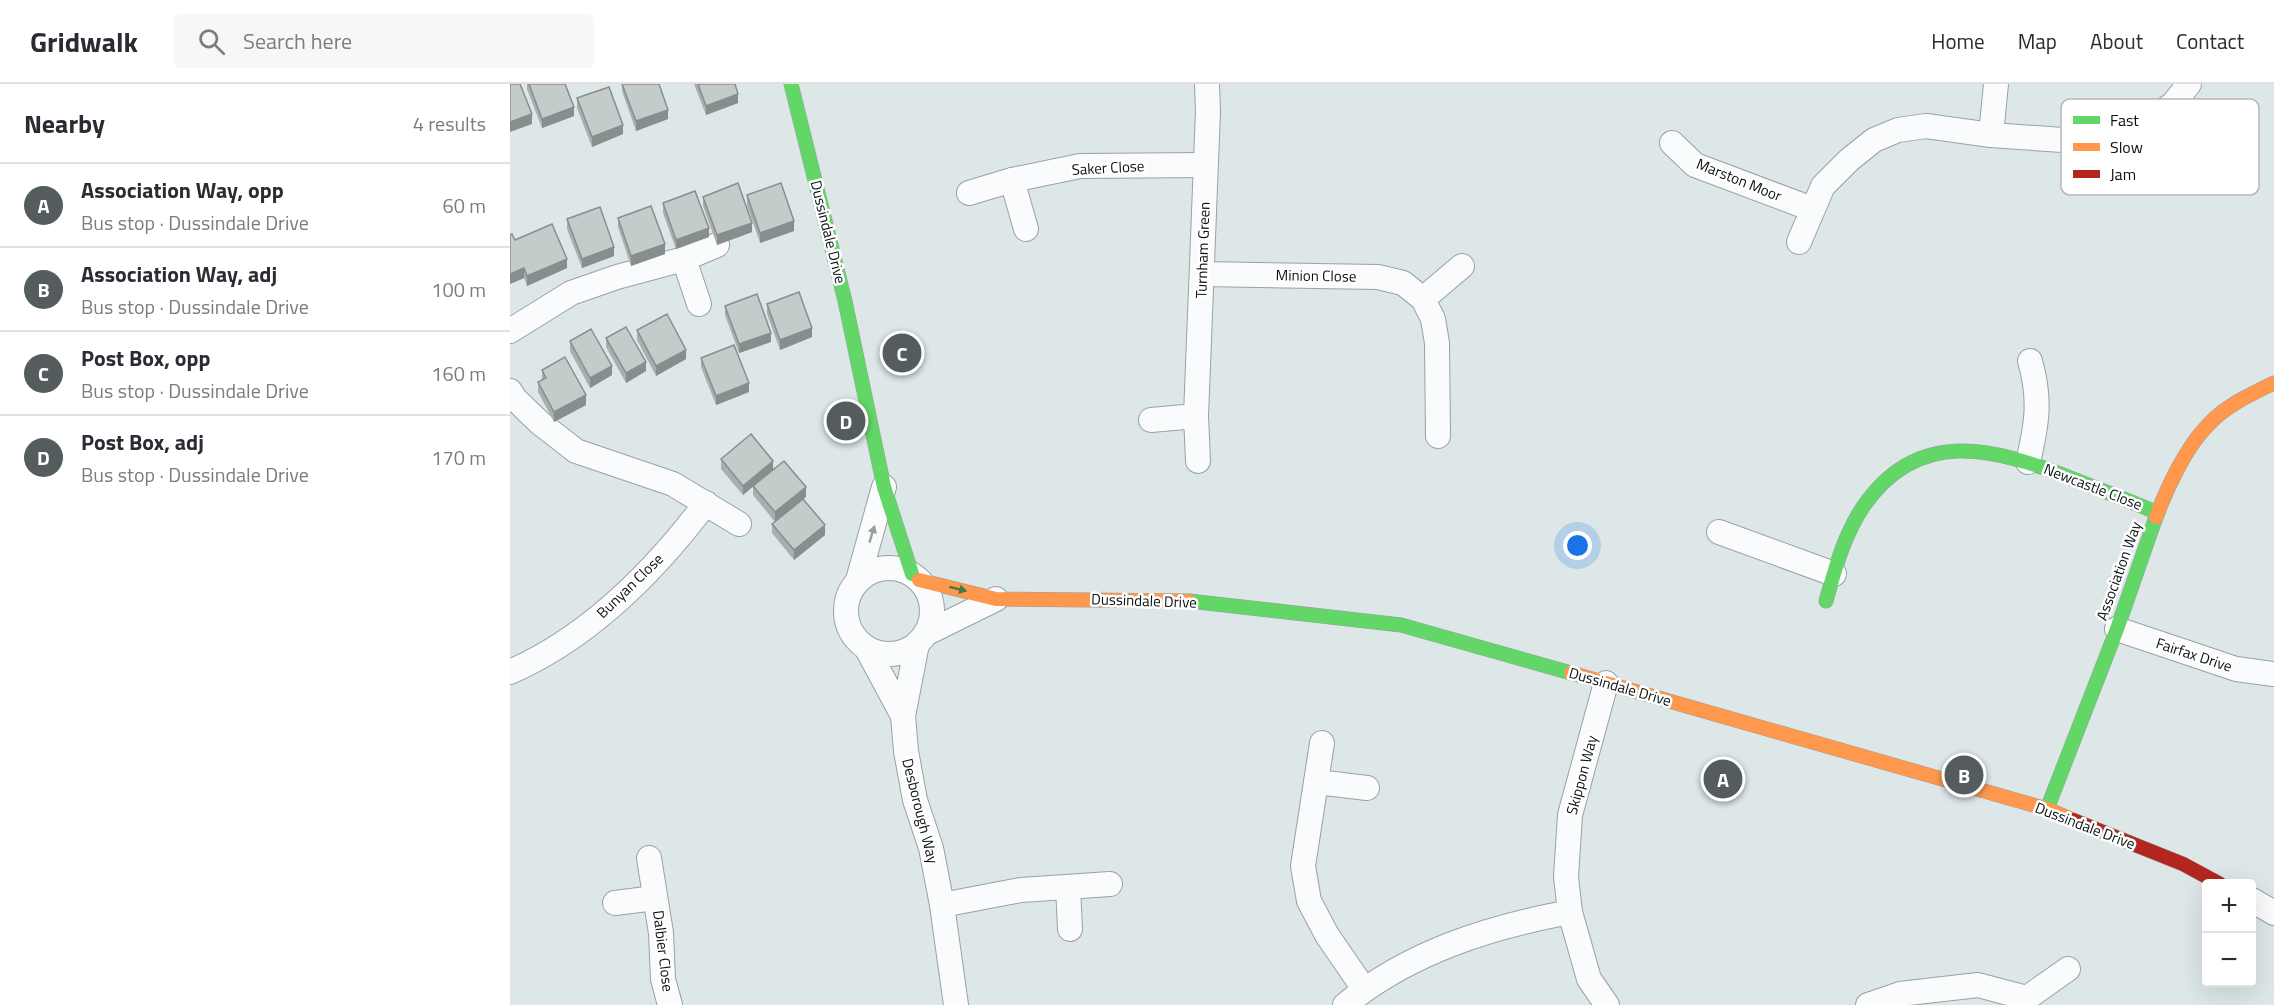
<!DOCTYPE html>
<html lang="en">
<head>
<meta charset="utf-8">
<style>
  body { margin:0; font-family:"Titillium Web",sans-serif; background:#f7f7f7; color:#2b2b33 }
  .controls { position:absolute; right:18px; bottom:18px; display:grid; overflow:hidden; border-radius:6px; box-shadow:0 6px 24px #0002 }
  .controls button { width:54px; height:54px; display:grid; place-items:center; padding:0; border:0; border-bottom:2px solid #e1e1e2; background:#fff; color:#2b2b33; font:30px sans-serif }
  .you { position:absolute; left:1068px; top:462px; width:21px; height:21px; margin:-15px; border:4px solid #fff; border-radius:50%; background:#1a73e8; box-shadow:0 0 0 9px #1a73e833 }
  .badge { display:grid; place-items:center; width:39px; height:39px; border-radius:50%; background:#545c5d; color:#fff; font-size:20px; font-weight:700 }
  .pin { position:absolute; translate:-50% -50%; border:3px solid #fff; box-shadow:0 2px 6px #0006 }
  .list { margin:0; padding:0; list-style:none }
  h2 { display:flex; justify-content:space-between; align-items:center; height:78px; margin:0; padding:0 24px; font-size:26px }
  h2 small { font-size:20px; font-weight:400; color:#7c7c81 }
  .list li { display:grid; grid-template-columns:39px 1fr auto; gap:18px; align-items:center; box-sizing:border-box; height:84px; padding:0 24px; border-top:2px solid #e1e1e2 }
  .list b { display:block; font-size:22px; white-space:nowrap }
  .list p { margin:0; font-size:20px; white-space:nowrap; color:#7c7c81 }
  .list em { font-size:20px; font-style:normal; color:#7c7c81 }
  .icon { flex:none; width:33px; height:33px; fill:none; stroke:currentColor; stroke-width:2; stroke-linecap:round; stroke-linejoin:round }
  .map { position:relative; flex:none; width:1764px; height:921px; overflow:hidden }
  header { display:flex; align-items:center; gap:36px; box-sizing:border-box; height:84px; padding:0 30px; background:#fff; border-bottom:2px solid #e1e1e2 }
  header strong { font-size:28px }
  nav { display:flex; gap:33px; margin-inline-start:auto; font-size:21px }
  .search { width:420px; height:54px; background:#f7f7f7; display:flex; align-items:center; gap:15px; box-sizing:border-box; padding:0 21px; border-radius:6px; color:#7c7c81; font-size:22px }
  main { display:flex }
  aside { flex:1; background:#fff }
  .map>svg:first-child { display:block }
</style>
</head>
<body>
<header>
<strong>Gridwalk</strong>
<div class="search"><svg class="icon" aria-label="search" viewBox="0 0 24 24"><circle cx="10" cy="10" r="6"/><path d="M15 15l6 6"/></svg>Search here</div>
<nav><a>Home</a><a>Map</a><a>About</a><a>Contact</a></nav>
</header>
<main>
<aside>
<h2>Nearby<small>4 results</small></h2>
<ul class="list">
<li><span class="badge">A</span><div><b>Association Way, opp</b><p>Bus stop · Dussindale Drive</p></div><em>60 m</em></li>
<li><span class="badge">B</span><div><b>Association Way, adj</b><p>Bus stop · Dussindale Drive</p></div><em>100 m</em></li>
<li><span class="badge">C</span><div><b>Post Box, opp</b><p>Bus stop · Dussindale Drive</p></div><em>160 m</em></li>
<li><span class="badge">D</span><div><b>Post Box, adj</b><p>Bus stop · Dussindale Drive</p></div><em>170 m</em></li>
</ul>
</aside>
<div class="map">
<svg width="1764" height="921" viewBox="0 0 1764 921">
  <rect width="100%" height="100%" fill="#dde7e8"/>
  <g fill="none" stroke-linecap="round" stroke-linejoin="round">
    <g stroke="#9aa1a2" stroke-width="14">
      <path id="lane" d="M1599,55L1606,81"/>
    </g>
    <g stroke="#9aa1a2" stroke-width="26">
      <g id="street">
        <path d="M1481,51L1567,57L1599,55L1636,39L1663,20L1679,0"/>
        <path d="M1162,59L1185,81L1302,125"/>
        <path d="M502,96L516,145"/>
        <path d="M459,109L502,96L570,82L695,81"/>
        <path d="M1289,158L1313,102L1339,76L1364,56L1388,46L1416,42L1481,51L1486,0"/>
        <path d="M174,175L189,220"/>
        <path d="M692,190L868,193L893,199L913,215L923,235L927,259L928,352"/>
        <path d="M913,215L952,182"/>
        <path d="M0,247L61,209L107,193L174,175L207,161"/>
        <path d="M0,307L5,315L30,339L66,367L163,400L229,440"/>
        <path d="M641,336L686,332"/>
        <path d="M688,377L686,332L698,27L697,0"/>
        <path d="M1518,378C1527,340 1531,315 1520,277"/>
        <path d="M1209,448L1324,490"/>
        <circle cx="379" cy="527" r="43"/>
        <path d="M348,496L374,403"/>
        <path d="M1607,545L1726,585L1764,590"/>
        <path d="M415,550L486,515"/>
        <path d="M407,560L393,632L396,667L405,716L421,764L432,821L446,921"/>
        <path d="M357,565L393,632"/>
        <path d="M0,588C80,553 144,488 196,419"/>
        <path d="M1096,599L1060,731L1056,793L1060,828L1079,895L1097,921"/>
        <path d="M812,659L793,782L799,817L817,851L854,905"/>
        <path d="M807,698L857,704"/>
        <path d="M139,774L151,849L153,895L160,921"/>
        <path d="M558,803L560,845"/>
        <path d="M1742,816L1764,829"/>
        <path d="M105,819L145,814"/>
        <path d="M432,821L511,806L600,800"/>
        <path d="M835,921C899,868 980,843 1060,828"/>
        <path d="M1358,921L1390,910L1468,901L1517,914L1558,885"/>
      </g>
    </g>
    <g stroke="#9aa1a2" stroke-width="15">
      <g id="fast">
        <path d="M281,0L335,217L374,403L402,490"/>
        <path d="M679,517L891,541L1061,589"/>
        <path d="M1316,517C1325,485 1334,451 1353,423C1408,342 1485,364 1563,395C1591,406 1620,417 1648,429"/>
        <path d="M1537,725L1607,545L1646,433"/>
      </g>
    </g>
    <g stroke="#9aa1a2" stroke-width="15">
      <g id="slow">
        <path d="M1646,433C1657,404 1676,363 1698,341C1715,322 1741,310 1764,299"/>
        <path d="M409,496L486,515L679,517"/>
        <path d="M1061,589L1537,725L1563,736"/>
      </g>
    </g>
    <g stroke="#9aa1a2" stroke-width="15">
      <path id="jam" d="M1563,736L1673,780L1710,800"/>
    </g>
    <use href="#lane" stroke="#fafbfc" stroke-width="12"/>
    <use href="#street" stroke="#fafbfc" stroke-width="24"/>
    <use href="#fast" stroke="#63d668" stroke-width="14"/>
    <use href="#slow" stroke="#ff974d" stroke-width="14"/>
    <use href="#jam" stroke="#b3261e" stroke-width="14"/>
  </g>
  <g fill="#a8afaf">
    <path d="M17,0H55L64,32L32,44L17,5Z"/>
    <path d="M112,0H149L158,35L126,47L112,7Z"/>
    <path d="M184,0H225L228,19L196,31Z"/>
    <path d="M67,14L113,50L82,63L67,24Z"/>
    <path d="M237,111L284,147L250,159L237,121Z"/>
    <path d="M193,113L242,148L207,161L193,122Z"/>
    <path d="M153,119L199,153L166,165L153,129Z"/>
    <path d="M108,134L155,170L121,182L108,143Z"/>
    <path d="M57,135L104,172L72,184L57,145Z"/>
    <path d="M0,151L5,156L57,184L17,202L14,194L0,200Z"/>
    <path d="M257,220L302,253L270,266L257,230Z"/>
    <path d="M215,222L261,258L229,269L215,231Z"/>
    <path d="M127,246L176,275L146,292L127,256Z"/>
    <path d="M96,254L136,287L116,299L96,263Z"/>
    <path d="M60,257L102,291L80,304L60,267Z"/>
    <path d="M191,274L239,308L206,321L191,283Z"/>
    <path d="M32,286L76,321L44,338L28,308V298L32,296Z"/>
    <path d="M211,375L263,386L296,413L293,415L315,451L284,476L262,449V440L265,438L243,411V402L233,411L211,385Z"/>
  </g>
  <g fill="#888e8e">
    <path d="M228,10V19L196,31V22Z"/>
    <path d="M64,23V32L32,44V35Z"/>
    <path d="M158,26V35L126,47V37Z"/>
    <path d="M22,30V40L0,48V38Z"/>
    <path d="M113,41V50L82,63V53Z"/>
    <path d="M284,137V147L250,159V149Z"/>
    <path d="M242,139V148L207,161V151Z"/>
    <path d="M199,144V153L166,165V156Z"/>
    <path d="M155,160V170L121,182V172Z"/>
    <path d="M104,163V172L72,184V175Z"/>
    <path d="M57,175V184L17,202V192Z"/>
    <path d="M14,184V194L0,200V190Z"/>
    <path d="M302,244V253L270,266V256Z"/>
    <path d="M261,249V258L229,269V260Z"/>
    <path d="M176,266V275L146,292V282Z"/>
    <path d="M136,278V287L116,299V289Z"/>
    <path d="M102,282V291L80,304V294Z"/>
    <path d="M239,299V308L206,321V312Z"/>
    <path d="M76,311V321L44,338V328Z"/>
    <path d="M263,377V386L233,411V402Z"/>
    <path d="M296,403V413L265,438V428Z"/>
    <path d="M315,441V451L284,476V466Z"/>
  </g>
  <g fill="#c3cbcb" stroke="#888e8e" stroke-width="1.5">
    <path d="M0,0H10L22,30L0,38Z"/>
    <path d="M19,0H55L64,23L32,35Z"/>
    <path d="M112,0H149L158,26L126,37Z"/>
    <path d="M188,0H225L228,10L196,22Z"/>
    <path d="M99,3L113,41L82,53L67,14Z"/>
    <path d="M228,99L242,139L207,151L193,113Z"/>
    <path d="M271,99L284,137L250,149L237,111Z"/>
    <path d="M185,107L199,144L166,156L153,119Z"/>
    <path d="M141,122L155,160L121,172L108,134Z"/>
    <path d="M90,123L104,163L72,175L57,135Z"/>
    <path d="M42,140L57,175L17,192L14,184L0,190V151L2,150L5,156Z"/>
    <path d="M289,208L302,244L270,256L257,220Z"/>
    <path d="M247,210L261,249L229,260L215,222Z"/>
    <path d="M157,230L176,266L146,282L127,246Z"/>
    <path d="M116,243L136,278L116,289L96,254Z"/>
    <path d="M81,245L102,282L80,294L60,257Z"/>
    <path d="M224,261L239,299L206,312L191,274Z"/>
    <path d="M55,273L76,311L44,328L28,298L36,294L32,286Z"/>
    <path d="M241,350L263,377L233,402L211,375Z"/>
    <path d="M274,377L296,403L265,428L243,402Z"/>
    <path d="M293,415L315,441L284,466L262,440Z"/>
  </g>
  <defs><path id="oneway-solid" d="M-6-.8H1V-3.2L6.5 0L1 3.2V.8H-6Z" transform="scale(1.5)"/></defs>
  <use fill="#9a9d9e" href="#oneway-solid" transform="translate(362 450) rotate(-73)"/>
  <use fill="#3b7d41" href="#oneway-solid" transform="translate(448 505) rotate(14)"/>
  <g text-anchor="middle" stroke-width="5" stroke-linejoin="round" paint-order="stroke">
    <g font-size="15" fill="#0b1112" stroke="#fff">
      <text transform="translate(598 84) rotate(-3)" y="5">Saker Close</text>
      <text transform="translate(1229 96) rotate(22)" y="5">Marston Moor</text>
      <text transform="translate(318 148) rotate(76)" y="5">Dussindale Drive</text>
      <text transform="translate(693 166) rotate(-88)" y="5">Turnham Green</text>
      <text transform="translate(806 192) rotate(1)" y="5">Minion Close</text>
      <text transform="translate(1583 403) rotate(21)" y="5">Newcastle Close</text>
      <text transform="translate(1609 487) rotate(-70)" y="5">Association Way</text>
      <text transform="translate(120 502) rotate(-44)" y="5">Bunyan Close</text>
      <text transform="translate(634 517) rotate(2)" y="5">Dussindale Drive</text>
      <text transform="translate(1684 571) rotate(18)" y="5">Fairfax Drive</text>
      <text transform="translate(1110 603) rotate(16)" y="5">Dussindale Drive</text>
      <text transform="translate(1072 691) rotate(-75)" y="5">Skippon Way</text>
      <text transform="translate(410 727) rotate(76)" y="5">Desborough Way</text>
      <text transform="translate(1575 742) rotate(21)" y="5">Dussindale Drive</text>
      <text transform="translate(153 867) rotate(83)" y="5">Dalbier Close</text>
    </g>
  </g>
  <rect x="1551" y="15" width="198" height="96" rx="9" fill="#fff" stroke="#b6b8b8" stroke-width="1.5"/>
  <rect x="1563" y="32" width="27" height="8" fill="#63d668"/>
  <rect x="1563" y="59" width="27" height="8" fill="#ff974d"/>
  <rect x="1563" y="86" width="27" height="8" fill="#b3261e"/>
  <g font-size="16" fill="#0b1112">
    <text x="1600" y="42">Fast</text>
    <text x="1600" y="69">Slow</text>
    <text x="1600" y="96">Jam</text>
  </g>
</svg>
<div class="controls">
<button>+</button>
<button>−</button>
</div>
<div class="you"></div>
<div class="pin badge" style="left:1213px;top:695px">A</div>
<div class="pin badge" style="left:1454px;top:691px">B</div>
<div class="pin badge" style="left:392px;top:269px">C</div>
<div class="pin badge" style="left:336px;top:337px">D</div>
</div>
</main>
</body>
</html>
